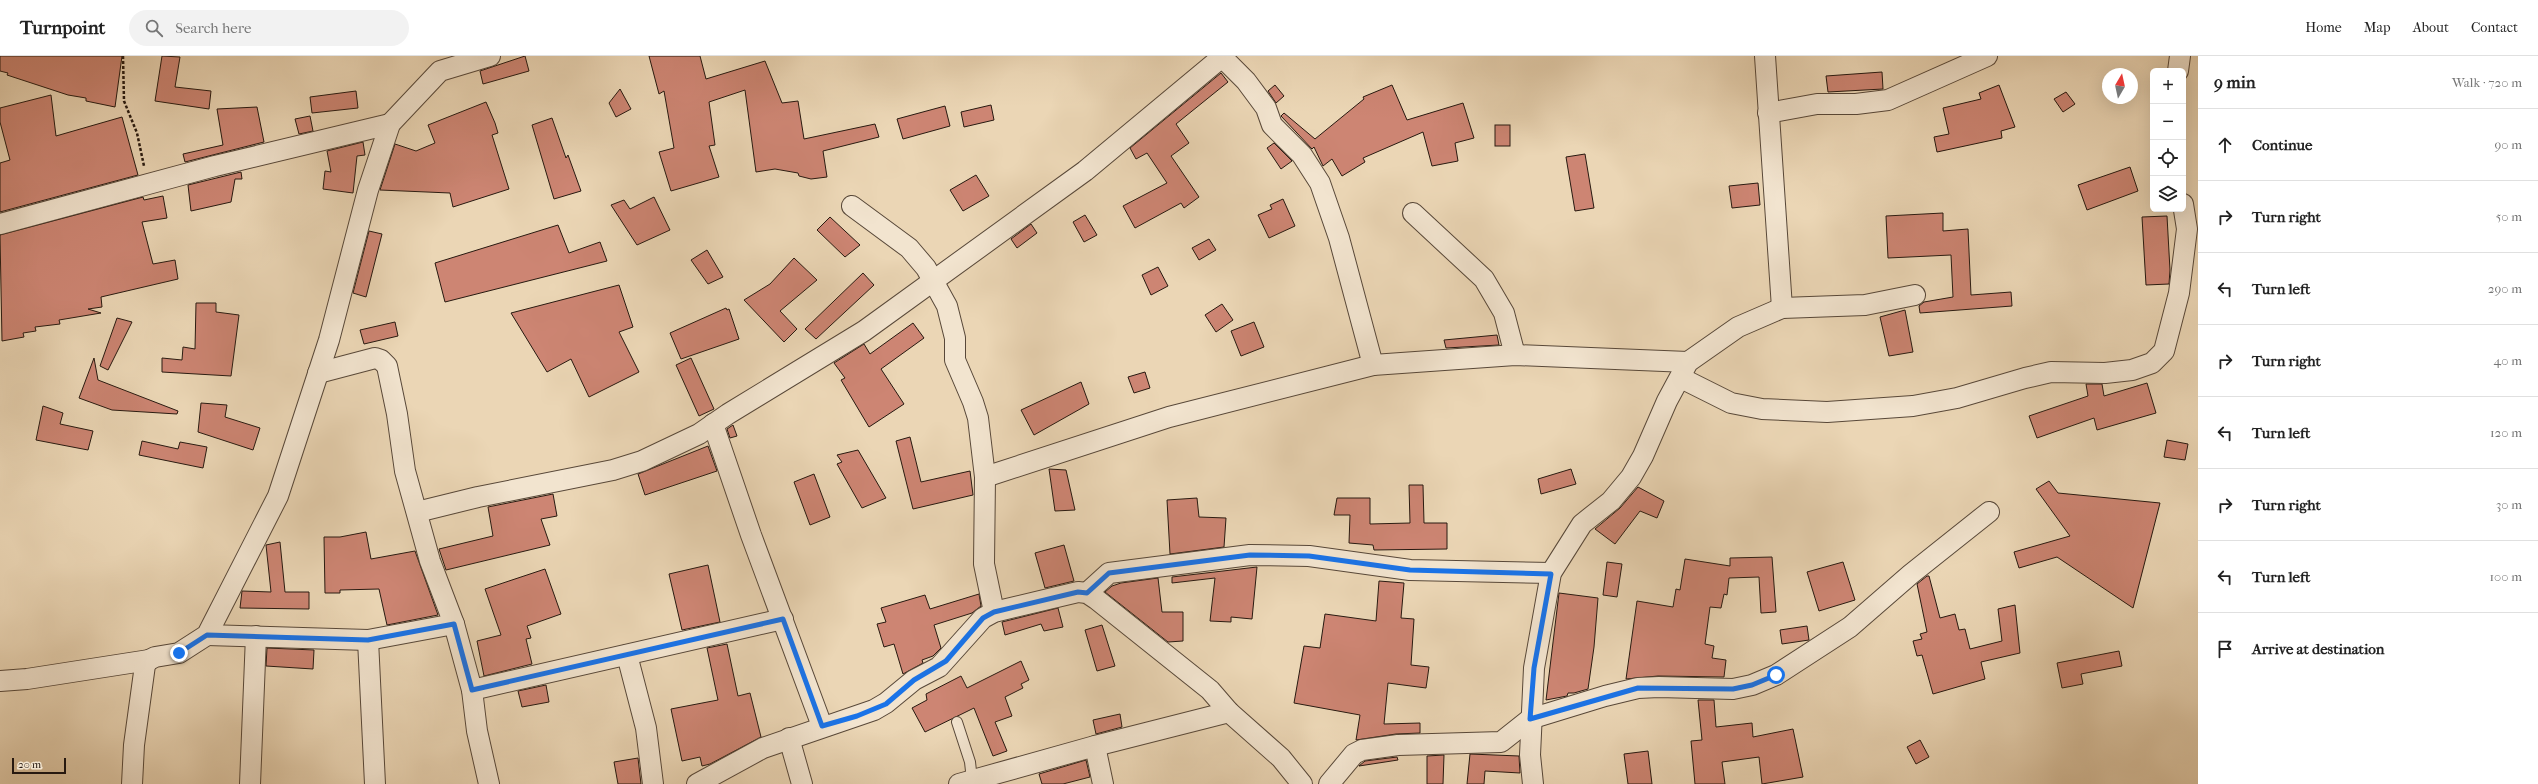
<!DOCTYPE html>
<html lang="en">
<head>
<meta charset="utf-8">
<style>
  body { margin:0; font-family:"IM FELL French Canon",serif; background:#f2f2f2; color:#222 }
  .controls { position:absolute; right:12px; top:12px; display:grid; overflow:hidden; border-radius:6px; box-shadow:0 4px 16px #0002 }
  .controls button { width:36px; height:36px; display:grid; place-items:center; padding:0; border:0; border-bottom:1px solid #e0e0e0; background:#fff; color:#222; font:20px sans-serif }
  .compass { position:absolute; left:2102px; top:12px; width:36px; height:36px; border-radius:50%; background:#fff; box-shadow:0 4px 16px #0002; rotate:9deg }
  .scale { position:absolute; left:12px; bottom:10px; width:54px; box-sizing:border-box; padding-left:4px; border:2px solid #271910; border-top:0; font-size:11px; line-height:14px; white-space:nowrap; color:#271910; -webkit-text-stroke:3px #f2e4cf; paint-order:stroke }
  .stop { position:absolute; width:12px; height:12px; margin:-9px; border:3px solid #1a73e8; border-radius:50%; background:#fff }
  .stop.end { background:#1a73e8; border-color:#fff; box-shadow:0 1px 4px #0008 }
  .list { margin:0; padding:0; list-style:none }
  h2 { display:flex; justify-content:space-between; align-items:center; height:52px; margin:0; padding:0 16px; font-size:17px }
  h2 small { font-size:13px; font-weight:400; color:#767676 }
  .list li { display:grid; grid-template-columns:26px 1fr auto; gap:12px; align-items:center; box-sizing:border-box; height:72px; padding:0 16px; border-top:1px solid #e0e0e0 }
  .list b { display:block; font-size:15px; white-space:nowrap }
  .list em { font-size:13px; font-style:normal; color:#767676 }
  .icon { flex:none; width:22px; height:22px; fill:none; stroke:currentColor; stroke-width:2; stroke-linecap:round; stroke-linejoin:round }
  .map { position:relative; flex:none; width:2198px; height:728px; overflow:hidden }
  header { display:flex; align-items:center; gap:24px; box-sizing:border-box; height:56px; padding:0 20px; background:#fff; border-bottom:1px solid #e0e0e0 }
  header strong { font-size:19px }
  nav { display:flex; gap:22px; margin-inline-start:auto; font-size:14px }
  .search { width:280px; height:36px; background:#f2f2f2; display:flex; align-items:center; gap:10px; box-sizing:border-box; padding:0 14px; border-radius:22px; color:#767676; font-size:15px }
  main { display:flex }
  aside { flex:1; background:#fff }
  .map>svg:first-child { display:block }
</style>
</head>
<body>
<header>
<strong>Turnpoint</strong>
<div class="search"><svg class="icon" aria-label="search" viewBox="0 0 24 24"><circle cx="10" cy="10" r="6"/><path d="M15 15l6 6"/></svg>Search here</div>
<nav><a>Home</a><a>Map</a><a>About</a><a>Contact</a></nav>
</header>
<main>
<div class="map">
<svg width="2198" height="728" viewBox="0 0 2198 728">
  <rect width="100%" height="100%" fill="#ebd6b5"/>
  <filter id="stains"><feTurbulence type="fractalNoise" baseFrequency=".005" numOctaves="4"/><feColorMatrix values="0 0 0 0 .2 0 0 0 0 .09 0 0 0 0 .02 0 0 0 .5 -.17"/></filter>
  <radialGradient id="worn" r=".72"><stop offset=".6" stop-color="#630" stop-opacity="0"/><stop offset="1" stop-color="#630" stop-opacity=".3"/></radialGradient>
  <g fill="#cd8573" stroke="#271910">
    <path d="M0,0H122L115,51L86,45V42L68,39L7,19L8,17L0,15Z"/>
    <path d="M162,0L180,1L175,31L211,35L209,53L155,45Z"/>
    <path d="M525,0L529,15L483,28L480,15Z"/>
    <path d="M649,0H700L706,23L765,5L782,47L798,45L804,83L875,68L879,81L823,95L827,121L811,123L799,120L798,117L775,113L756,116L745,34L709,46L715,89L709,90L719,121L671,135L659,96L674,92L664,35L659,38Z"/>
    <path d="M1882,16L1883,33L1828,36L1826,20Z"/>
    <path d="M1221,17L1228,26L1176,68L1189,87L1171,100L1199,141L1184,152L1181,147L1135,172L1123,150L1167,127L1147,97L1136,103L1130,92Z"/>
    <path d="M1275,29L1284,40L1276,47L1268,35Z"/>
    <path d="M1392,29L1407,64L1463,47L1474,82L1455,87L1458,105L1432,110L1423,76L1363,102L1365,106L1342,120L1332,103L1323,110L1314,91L1312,93L1281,60L1284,57L1315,83L1364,43L1363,41Z"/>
    <path d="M1999,29L2015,71L2001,75L2002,82L1937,96L1934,81L1949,78L1943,52L1981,43L1979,37Z"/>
    <path d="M620,33L631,53L616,61L609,47Z"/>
    <path d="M356,35L358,52L312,57L310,41Z"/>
    <path d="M2066,36L2075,48L2063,56L2054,43Z"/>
    <path d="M51,39L56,80L122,61L138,119L0,156V107L10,104L0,66V52Z"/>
    <path d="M486,46L495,67L498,77L492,79L509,133L453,151L450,137L380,134L395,88L416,95L435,87L428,69Z"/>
    <path d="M991,49L994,64L964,71L961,56Z"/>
    <path d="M945,50L950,70L903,83L897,63Z"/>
    <path d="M257,51L264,86L185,106L183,98L223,89L217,53Z"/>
    <path d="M310,60L313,75L299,78L295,63Z"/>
    <path d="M552,62L566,102L568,99L581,135L554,143L532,69Z"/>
    <rect x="1495" y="69" width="15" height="21"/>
    <path d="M363,86L365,99L357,100L353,137L323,133L325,115L331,116L327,95Z"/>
    <path d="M1274,87L1292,105L1281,113L1267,92Z"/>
    <path d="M1585,98L1594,152L1575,155L1566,101Z"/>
    <path d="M2130,111L2138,135L2087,154L2078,129Z"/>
    <path d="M241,116L242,123H235L231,146L191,155L188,129Z"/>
    <path d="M976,119L989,140L963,155L950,134Z"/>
    <path d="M1758,127L1760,149L1732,152L1729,130Z"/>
    <path d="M163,140L167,162L142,166L153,208L175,204L178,223L101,241L102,251L88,253L101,257L59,264L60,268L35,271L36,275L23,277L24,281L2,285L0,179L143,141L144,144Z"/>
    <path d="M654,141L670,174L637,189L611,149L624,144L630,153Z"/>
    <path d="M1283,143L1295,170L1269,182L1258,159L1272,153L1270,149Z"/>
    <path d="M1943,157V175L1968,173L1971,239L2011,236L2012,250L1920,257L1919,250L1924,246L1953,241L1951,199L1888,202L1886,160Z"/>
    <path d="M1085,159L1097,179L1084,186L1073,166Z"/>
    <path d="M2167,160L2170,214L2169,228L2146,229L2142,161Z"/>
    <path d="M830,161L860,189L845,201L817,174Z"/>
    <path d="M1031,168L1037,177L1017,192L1011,183Z"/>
    <path d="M558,169L569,197L600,186L607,205L445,246L435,207Z"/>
    <path d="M369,175L382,178L366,241L353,237Z"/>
    <path d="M1209,183L1216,194L1199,204L1192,192Z"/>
    <path d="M707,194L723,221L708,228L691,204Z"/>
    <path d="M794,202L817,224L780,255L797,273L784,286L744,244L770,228Z"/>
    <path d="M1158,211L1168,230L1151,239L1142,219Z"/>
    <path d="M863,217L874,229L816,283L805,273Z"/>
    <path d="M619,229L633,271L619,276L639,316L589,341L571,303L547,316L511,257Z"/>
    <path d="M196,247H216V256L239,259L231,320L162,316V302L182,304L183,291L195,293Z"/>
    <path d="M1222,248L1233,264L1216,276L1205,259Z"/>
    <path d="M726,252L727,254L729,253L739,283L681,303L670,277Z"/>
    <path d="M1905,254L1913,296L1889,300L1880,261Z"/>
    <path d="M117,262L132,266L108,314L100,310Z"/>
    <path d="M395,266L398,280L364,288L360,274Z"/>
    <path d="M1254,266L1264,291L1241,300L1231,275Z"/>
    <path d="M913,267L924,282L881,313L904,348L869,371L841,324L845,322L834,307L864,288L870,298Z"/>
    <path d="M1497,279L1499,289L1446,292L1444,284Z"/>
    <path d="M94,302L98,324L178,355L177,358L112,354L79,342Z"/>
    <path d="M691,302L714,353L699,360L676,309Z"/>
    <path d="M1145,316L1150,332L1134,337L1128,321Z"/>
    <path d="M1081,326L1089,348L1034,379L1021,354Z"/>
    <path d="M2147,327L2156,357L2097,374L2094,362L2037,382L2029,360L2088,340L2086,328H2102L2104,340Z"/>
    <path d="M201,347L227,349L225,361L260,372L253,394L198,376Z"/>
    <path d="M43,350L63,357L60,368L93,375L88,394L36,384Z"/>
    <path d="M733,369L737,380L730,382L727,373Z"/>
    <path d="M910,381L921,426L970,415L973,439L913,453L896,385Z"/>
    <path d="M2167,384L2188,388L2185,404L2164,401Z"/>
    <path d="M142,385L178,393L180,386L207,391L203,412L139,399Z"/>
    <path d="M708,390L717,415L645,439L638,418Z"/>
    <path d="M858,394L886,442L862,452L837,408L842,406L837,399Z"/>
    <path d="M1049,413L1066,414L1075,454L1055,455Z"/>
    <path d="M1571,413L1576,428L1541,438L1538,423Z"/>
    <path d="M814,418L830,461L810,469L794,426Z"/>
    <path d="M2049,425L2058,437L2160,447L2133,552L2057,501L2019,512L2014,496L2070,480L2036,433Z"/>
    <path d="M1409,429H1423L1424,467H1447V493L1374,494L1373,489L1349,487L1350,459H1334L1337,442H1370V468L1410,467Z"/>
    <path d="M1638,431L1664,445L1657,462L1640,455L1615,488L1595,473L1620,452Z"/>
    <path d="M553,438L557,460L541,463L550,489L446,514L439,493L493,480L488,451Z"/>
    <path d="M1197,442L1199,461L1226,462L1224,491L1170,498L1167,444Z"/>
    <path d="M366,476L371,503L415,495L438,559L387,569L379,533L340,534V537H325L324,481H340Z"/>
    <path d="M280,486L285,536H309V553L240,552L242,535L271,536L266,489Z"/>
    <path d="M1064,489L1074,525L1045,532L1035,497Z"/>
    <path d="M1772,501L1776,556L1761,557L1759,521L1729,522L1727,539L1724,538L1721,552L1710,551L1705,588L1714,590L1712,602L1726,604L1724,621L1658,620L1626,623L1637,545L1673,551L1676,533L1680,534L1685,503L1730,510V502Z"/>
    <path d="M1607,506L1622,508L1617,541L1603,539Z"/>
    <path d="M1843,506L1855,544L1819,555L1807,516Z"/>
    <path d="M708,509L720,566L682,574L669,518Z"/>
    <path d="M1257,511L1252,563L1231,561V566L1210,565L1215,522L1172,527V521Z"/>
    <path d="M545,513L561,558L527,570L531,582L526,583L532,608L484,620L477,585L501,579L485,533Z"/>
    <path d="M1927,520H1929L1940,562L1955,558L1959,574L1965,573L1970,593L2002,585L1998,553L2015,549L2020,597L1981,606L1985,623L1933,638L1922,599L1917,600L1913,585L1922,583L1920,578L1927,576L1917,528Z"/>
    <path d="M1158,522L1162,556H1183V585L1168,586L1105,536L1112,530L1121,527Z"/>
    <path d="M1379,525L1404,527L1401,562L1414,563L1411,609L1429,611L1426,632L1388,627L1384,668L1420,667V677L1396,678L1356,684L1360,659L1294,647L1304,590L1320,592L1325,558L1376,565Z"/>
    <path d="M1559,537L1598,542L1594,591L1588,633L1574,637H1568L1567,640L1546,644Z"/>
    <path d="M979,538L981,550L972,557L934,569L941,592L933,600L922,604L923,607L903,618L894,588L884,591L877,568L886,566L881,552L925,539L930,553Z"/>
    <path d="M1058,552L1063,571L1044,575L1041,568L1005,579L1002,566Z"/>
    <path d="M1102,569L1115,610L1097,615L1085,574Z"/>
    <path d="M1807,570L1809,584L1782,588L1780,574Z"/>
    <path d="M727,588L738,640L750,637L761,681L710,708L702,710L700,701L682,705L671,653L718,644L707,592Z"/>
    <path d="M267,592L314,594L313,613L266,610Z"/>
    <path d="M2119,595L2122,610L2081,618L2083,628L2062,632L2057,607Z"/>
    <path d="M1021,605L1029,624L1021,628L1023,632L1005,641L1012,660L995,666L1007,695L993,700L974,652L925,676L912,652L927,644L926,638L961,620L967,632Z"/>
    <path d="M546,629L549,646L522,651L518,635Z"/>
    <path d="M1698,644H1714L1716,671L1752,667L1753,681L1793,673L1803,721L1762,728L1759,701L1722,706L1725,728H1695L1691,685L1702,684Z"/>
    <path d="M1120,658L1122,671L1096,678L1093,664Z"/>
    <path d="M1920,684L1929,701L1916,708L1907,691Z"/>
    <path d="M1648,695L1652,728H1628L1624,698Z"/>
    <path d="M1470,698L1519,700L1520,717L1485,715L1484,728H1467Z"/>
    <path d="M1444,699L1443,728H1427V700Z"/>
    <path d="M1397,701L1398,704L1359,710L1365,705Z"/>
    <path d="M638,702L641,728H618L614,706Z"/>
    <path d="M1086,704L1090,721L1063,728H1042L1039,718Z"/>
  </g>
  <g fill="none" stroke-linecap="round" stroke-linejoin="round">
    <g stroke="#584839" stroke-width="12">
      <path id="service" d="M957,666L970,706L972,724"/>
    </g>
    <g stroke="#584839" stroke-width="22">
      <g id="minor">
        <path d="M1221,0L1246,25L1266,52L1272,69L1302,99L1320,127L1339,182L1373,309"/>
        <path d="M1765,0L1782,252"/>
        <path d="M2178,15L2180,0"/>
        <path d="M1768,57L1817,48H1856L1888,44L1987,0"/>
        <path d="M852,150L909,192L926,212L947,250L955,282V304L973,346L978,362L985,421L984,508L994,556"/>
        <path d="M1413,157L1484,223L1504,257L1515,299"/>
        <path d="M0,168L215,110L390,68"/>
        <path d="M318,317L375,302L381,304L387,310L397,358L405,415L430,505L454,568L472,634L477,675L489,728"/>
        <path d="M1681,322L1731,347L1762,353L1827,356L1913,350L1957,342L2025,322L2051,316L2105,317L2132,314L2152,307L2164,295L2179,237L2187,173L2183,148"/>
        <path d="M713,368L751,479L822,670"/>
        <path d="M985,421L1169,361L1373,309L1515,299L1688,306"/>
        <path d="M417,456L478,441L613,414L642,405L699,378L728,358L864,275L1085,115L1216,6L1219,0"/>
        <path d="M1087,537L1109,517L1250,499L1309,500L1410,514L1551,517"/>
        <path d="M207,579L368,584L454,568"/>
        <path d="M368,584L375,728"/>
        <path d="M627,599L646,672L653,728"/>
        <path d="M0,625L27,623L149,604"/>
        <path d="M472,634L783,563"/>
        <path d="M789,682L802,728"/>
        <path d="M1095,690L1103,728"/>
        <path d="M132,728L134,689L145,609L149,604L155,601L179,597L207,579L278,440L329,284L368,134L390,68L440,15L490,0"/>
        <path d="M250,728L256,580"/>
        <path d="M697,728L763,692L874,654L886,647L914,624L939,611L983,562L994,556L1078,536L1087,537L1096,543L1210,634L1229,656L1281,702L1302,728"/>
        <path d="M959,728L1095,690L1229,656"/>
        <path d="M1329,728L1354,698L1362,694L1398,689L1501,686L1530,663L1605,640L1638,632L1659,631L1733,633L1752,629L1776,619L1850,571L1911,518L1989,456"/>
        <path d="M1533,728L1530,699L1534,612L1551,517L1582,468L1611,445L1631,421L1643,400L1667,345L1688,306L1738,271L1782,252L1865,249L1915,239"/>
      </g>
    </g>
    <path stroke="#271910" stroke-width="2.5" stroke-dasharray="3 2" stroke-linecap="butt" d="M123,0L124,45L137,77L144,110"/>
    <use href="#service" stroke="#f2e4cf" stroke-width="10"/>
    <use href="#minor" stroke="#f2e4cf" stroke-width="20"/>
  </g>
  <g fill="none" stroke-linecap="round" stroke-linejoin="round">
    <path stroke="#1a73e8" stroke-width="5" d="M179,597L207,579L368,584L454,568L472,634L783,563L822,670L857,660L886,648L914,624L946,605L983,562L994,556L1078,536L1087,537L1109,517L1250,499L1309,500L1410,514L1551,518L1534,612L1530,663L1638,632L1733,633L1752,629L1776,619"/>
  </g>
  <rect width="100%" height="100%" filter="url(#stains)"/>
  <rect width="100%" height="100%" fill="url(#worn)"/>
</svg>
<div class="controls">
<button>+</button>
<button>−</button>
<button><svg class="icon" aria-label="locate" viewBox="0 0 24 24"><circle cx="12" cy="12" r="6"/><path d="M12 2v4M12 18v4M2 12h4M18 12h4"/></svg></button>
<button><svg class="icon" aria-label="layers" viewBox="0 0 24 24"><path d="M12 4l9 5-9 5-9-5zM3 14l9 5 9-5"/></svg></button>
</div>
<svg class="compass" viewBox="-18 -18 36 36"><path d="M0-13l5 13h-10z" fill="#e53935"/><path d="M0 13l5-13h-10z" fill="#767676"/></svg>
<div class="scale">20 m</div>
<div class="stop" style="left:1776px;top:619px"></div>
<div class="stop end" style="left:179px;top:597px"></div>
</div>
<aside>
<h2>9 min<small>Walk · 720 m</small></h2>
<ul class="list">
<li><svg class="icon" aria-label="ahead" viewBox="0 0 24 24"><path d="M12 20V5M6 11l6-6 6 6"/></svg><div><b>Continue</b></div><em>90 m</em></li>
<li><svg class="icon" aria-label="right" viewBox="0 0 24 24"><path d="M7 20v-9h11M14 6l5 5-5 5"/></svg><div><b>Turn right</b></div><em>50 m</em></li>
<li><svg class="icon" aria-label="left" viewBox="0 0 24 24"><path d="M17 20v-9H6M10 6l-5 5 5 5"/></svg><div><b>Turn left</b></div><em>290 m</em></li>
<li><svg class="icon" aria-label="right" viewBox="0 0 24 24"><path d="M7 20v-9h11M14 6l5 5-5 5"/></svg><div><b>Turn right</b></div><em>40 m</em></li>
<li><svg class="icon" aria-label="left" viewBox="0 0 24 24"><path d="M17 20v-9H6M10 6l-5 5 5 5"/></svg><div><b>Turn left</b></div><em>120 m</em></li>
<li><svg class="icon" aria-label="right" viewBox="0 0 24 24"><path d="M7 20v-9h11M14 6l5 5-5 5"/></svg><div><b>Turn right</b></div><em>30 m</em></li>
<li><svg class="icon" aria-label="left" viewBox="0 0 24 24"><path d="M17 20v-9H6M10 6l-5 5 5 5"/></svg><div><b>Turn left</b></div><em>100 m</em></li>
<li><svg class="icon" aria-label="arrive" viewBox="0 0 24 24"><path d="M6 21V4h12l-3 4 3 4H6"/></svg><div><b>Arrive at destination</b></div></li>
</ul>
</aside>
</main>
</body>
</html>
